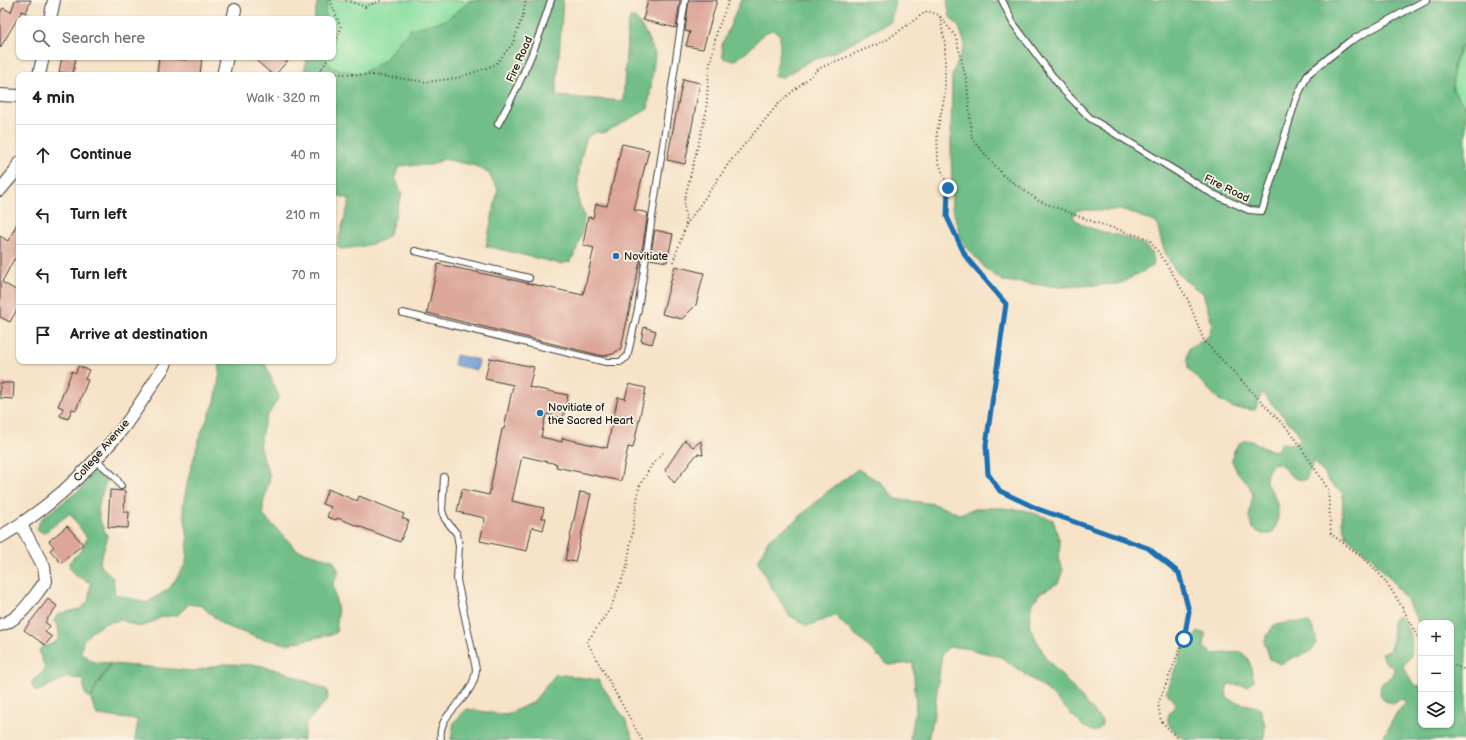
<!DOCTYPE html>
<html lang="en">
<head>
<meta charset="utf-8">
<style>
  body { margin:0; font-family:"Balsamiq Sans",sans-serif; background:#f2f2f2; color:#222 }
  .controls { position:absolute; right:12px; bottom:12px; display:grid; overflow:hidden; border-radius:8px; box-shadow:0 1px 3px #0004 }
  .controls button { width:36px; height:36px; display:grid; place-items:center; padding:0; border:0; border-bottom:1px solid #e0e0e0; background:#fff; color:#222; font:20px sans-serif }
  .stop { position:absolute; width:12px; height:12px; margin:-9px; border:3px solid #1f6fb2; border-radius:50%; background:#fff }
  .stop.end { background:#1f6fb2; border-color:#fff; box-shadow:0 1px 4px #0008 }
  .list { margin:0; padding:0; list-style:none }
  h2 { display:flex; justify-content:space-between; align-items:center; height:52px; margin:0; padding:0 16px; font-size:17px }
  h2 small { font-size:13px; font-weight:400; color:#767676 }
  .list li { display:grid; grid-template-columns:26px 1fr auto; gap:12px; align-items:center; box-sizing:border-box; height:60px; padding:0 16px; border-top:1px solid #e0e0e0 }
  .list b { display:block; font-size:15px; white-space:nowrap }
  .list em { font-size:13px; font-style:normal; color:#767676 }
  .icon { flex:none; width:22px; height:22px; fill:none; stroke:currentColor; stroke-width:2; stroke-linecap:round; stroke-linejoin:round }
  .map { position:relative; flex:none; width:1466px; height:740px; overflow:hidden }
  .search { position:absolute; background:#fff; box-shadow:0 1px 3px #0004; left:16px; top:16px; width:320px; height:44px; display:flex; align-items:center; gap:10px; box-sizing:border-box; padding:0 14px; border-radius:8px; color:#767676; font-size:15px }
  .panel { position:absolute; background:#fff; box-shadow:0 1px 3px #0004; left:16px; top:72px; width:320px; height:292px; border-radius:8px }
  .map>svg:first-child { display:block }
</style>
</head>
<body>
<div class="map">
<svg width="1466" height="740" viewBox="0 0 1466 740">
  <rect width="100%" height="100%" fill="#fcf5e5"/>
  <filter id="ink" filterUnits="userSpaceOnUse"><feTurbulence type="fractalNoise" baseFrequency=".025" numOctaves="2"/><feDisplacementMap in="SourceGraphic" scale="8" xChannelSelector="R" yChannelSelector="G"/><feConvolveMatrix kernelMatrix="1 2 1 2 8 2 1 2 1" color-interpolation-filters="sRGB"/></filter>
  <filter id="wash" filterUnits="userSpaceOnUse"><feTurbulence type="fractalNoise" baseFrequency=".012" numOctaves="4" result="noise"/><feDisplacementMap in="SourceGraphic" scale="16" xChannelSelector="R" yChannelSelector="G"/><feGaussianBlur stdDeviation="0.9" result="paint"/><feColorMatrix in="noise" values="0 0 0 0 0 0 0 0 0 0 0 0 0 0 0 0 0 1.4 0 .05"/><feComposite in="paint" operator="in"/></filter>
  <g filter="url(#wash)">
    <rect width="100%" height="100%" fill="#f6e3c8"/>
    <g fill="#8ce0a2" stroke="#547e5f">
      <path d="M318,0H551L521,82L304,75L307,57H333V19H314Z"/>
      <path d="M1466,41V108C1462,103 1455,96 1453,90C1448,73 1457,54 1466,41Z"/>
    </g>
    <g fill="#71be88" stroke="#466d52">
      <path d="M318,0H332L327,3L325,12L327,19H314Z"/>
      <path d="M472,0H563L556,96L623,101L628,24L631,16L636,19L646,34L655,54L648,109L604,133L596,132L587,137C580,157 576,181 579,202C580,208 585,213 584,219C582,234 578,248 571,261L561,264L486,246L498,189L488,173L476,166L444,159L431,165H406L398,168L395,177L402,194C399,202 392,230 388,236C379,245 352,248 340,249L337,245L350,199L333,194V75H304L307,57H322L333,68L360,74L385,60L400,40L411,29L446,20Z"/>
      <path d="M741,0H895L891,21L837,51L810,61L783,77H774L780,52V35L773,30L764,33L747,52L734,61L723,58L722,45Z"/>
      <path d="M947,0H991L994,4L996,0H1466V41L1459,50L1453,69V90L1466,108V740H1382L1397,712L1407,702L1401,699L1393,703L1385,701L1380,694L1381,684L1393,676L1394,668C1387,665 1383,660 1381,653L1389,652L1392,643L1393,619L1398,616C1408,622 1414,643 1411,655C1409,659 1406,662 1403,666L1414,685L1421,686V725H1451V623H1421V627L1407,601L1390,578L1372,558L1346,536L1342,523L1343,493L1331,484L1314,460L1306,480C1293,480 1289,475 1281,464L1274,463C1269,468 1265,475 1266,483C1267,486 1271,490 1273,493C1279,506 1281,522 1271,534H1262L1252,528L1249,518L1253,494L1249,485L1237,472L1232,461L1234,451L1238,444L1246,440L1255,442L1264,448L1276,451L1281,443L1296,444L1301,439L1297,431L1262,393L1255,410L1233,408L1218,399L1188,369L1187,358L1189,348L1209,336L1212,324L1203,293C1173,275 1164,258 1157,223L1124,210H1077L1073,217C1091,236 1125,231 1146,247C1150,250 1152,256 1154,260L1153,266L1119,284L1061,287L1003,281L988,271L963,243L952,207L951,139L952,75L965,44L959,27L950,17Z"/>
      <path d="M219,361H264L279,397L265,420L259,446L270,477L263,504V515L297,550L333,560L339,572L333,584L338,613L336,633L288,644L258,638L223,625L202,606L189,604L178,615L161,617L149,624L138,627L122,620L106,623L92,631L83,641L81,653L94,662L111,663L97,684L91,699L97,685L112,664L194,671L224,664L258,665L284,672L327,690L328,699L306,723L303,740H135L138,720L97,715L91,700L85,694L83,679L67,677L36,692L32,685L33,680L41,674L45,669L39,651L42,647C58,644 65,636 54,621L58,614L80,609L88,602L91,583L75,575L69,566L72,559L82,550L87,538L70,513L44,533L36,529L42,518L81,489L93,471L108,478C98,503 93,512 108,537L99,564L113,578L115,594L147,603L170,588L186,563L188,539L183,506L189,475L201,433L215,402L220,372Z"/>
      <path d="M858,469L881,483L896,499L934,504L959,514L979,508H1002L1024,510L1053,520L1060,543L1059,558L1063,570L1058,583L1040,593L1031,606L1029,626L1046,658L1102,721L1101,727L1095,732L1083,726L1047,690L1001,657L966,648L949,647L942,654L933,720L928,740H910L916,707L913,663L888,665L835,616L807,626L789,615L769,583L758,562L768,540L794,522L827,492Z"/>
      <path d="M1289,622L1309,623C1319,635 1320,649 1303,655C1300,657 1297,656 1294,657C1289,660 1285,662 1280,664L1270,659L1264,641L1273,626Z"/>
      <path d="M1198,632L1205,633L1204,648L1213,654L1240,652L1249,659L1254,681L1247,686L1228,684L1226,691L1227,698C1237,704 1249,704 1260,708L1265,725L1264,740H1185C1170,729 1160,721 1176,705L1166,691L1184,647Z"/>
      <path d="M556,674L598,680L626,721L634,740H451L454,722L467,709L506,715L533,702Z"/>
    </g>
    <path fill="#6e9ed7" stroke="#455d7a" d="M456,355L479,360L477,370L454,365Z"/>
    <g id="blocks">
      <g fill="#dca699">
        <path d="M15,0H31L26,13L22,11L0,48V13L3,8L11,12Z"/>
        <path d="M648,0H680L676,28L643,20Z"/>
        <path d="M689,0H717L703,49L686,46L690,32L685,31Z"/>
        <path d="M62,57H76L73,74L59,72Z"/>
        <path d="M159,57L186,60V57H202L200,75H157Z"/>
        <path d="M252,57H291L275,75H273Z"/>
        <path d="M683,79L700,83L685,164L667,160Z"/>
        <path d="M622,144L649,150L634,210L648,213L641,257L621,348L613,354L603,356L427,313L438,264L583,295L594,248L583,245L588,217L593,218L596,204L607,206Z"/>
        <path d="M19,220V262L14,259L2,282L19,292V306L10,322L0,317V236L8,241Z"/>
        <path d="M655,230L673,234L667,262L650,259Z"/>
        <path d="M675,266L704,273L696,305L682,319L662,314Z"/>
        <path d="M644,327L656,331L652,344L641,341Z"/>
        <path d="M490,358L534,367L529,387L568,395L563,418L546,414L541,437L562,442V438L607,448L618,397L625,399L629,384L646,388L633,448L628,447L621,481L556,467L557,464L522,456L512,501L544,508L542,518H546L543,530L532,527L527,551L480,541L485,518L457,512L462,489L489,495L502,429H504L513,385L485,379Z"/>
        <path d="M78,366L89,370L85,379L88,380L76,410L72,409L68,419L60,416L63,408L58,406L72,371L76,373Z"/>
        <path d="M0,383H14L13,399L0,398Z"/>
        <path d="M685,440L693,447L701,441L703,455L697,454L674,483L665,470Z"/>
        <path d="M328,489L357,501L359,496L404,514L402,518L409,521L400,542L337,518L336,520L327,517L331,507L322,504Z"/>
        <path d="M110,490L125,491L124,512H129L128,528L108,527Z"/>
        <path d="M580,492L591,494L575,562L565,560Z"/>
        <path d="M67,526L83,544L61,563L50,550L54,547L49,541Z"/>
        <path d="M48,599L57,606L45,622L50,626L45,632L52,637L45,645L24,630Z"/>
      </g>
    </g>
  </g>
  <g filter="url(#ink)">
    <use href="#blocks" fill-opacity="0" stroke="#3d3a36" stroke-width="1"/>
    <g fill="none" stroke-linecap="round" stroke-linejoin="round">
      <g stroke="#3d3a36" stroke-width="8">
        <g id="service">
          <path d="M1002,0L1013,23L1062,89L1090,118L1213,194L1249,210L1262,211L1296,99L1308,74L1350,41L1426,0"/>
          <path d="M498,124C520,84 538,44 551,0"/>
          <path d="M415,251L529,278"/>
          <path d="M403,313L606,362H620L627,357L638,309L685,0"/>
          <path d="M95,459L116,478L121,486"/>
          <path d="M441,740C436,711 474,702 476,669L457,580L459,546L457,534L445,519L442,511L444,477"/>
        </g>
      </g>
      <g stroke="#3d3a36" stroke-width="14">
        <g id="minor">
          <path d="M50,19L54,0"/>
          <path d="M233,19L235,10"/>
          <path d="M39,75L43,57"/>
          <path d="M223,75L227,57"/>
          <path d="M0,95L19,96"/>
          <path d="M0,190L15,172L19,163"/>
          <path d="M0,537C48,509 83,476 119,433C136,412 150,388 165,365L166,361"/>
          <path d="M0,625C21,620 33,597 46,581L44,567L21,525"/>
        </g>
      </g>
      <g stroke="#3d3a36" stroke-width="2" stroke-dasharray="1 3" stroke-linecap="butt">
        <path d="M330,0L341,28L333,50"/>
        <path d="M346,0L365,7L382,0"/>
        <path d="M940,17L945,43V94L937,132L938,160L948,188L947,217L966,257L1006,304L986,445L988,474L1000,491L1038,509L1148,548L1179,573L1189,611L1184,639L1158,704L1161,721L1179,740"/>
        <path d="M329,57L319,73L374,75L426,82L457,78L484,69L496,64L513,43L523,15L526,0"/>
        <path d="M686,225L729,163L779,103L820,68L885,41L927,11L939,15L956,37L967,83L972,139L1004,176L1039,201L1094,222L1149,239L1166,263L1188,300L1204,341L1293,435L1328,489L1331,534C1343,543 1356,552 1368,562C1392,585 1407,615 1421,644"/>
        <path d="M673,262L686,225L684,201L706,113L709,69L717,31L729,0"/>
        <path d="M1451,664L1466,670"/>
        <path d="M642,740L587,642L610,609L627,567L639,487L651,466L663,453"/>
      </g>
      <use href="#service" stroke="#fff" stroke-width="6"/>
      <use href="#minor" stroke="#fff" stroke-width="12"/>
    </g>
  </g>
  <g fill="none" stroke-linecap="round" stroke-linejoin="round" filter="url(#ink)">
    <path stroke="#1f6fb2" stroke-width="5" d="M948,188L947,217L966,257L1006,304L986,445L988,474L1000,491L1038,509L1148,548L1179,573L1189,611L1184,639"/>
  </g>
  <g fill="#1f6fb2" stroke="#fcf5e5" stroke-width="1.5">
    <circle cx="616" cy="256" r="4"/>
    <circle cx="540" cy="413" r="4"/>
  </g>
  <g text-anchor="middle" stroke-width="3.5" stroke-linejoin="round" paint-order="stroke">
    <g font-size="11" fill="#1c1c1c" stroke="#fcf5e5">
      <text transform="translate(519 59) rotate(-66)" y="4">Fire Road</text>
      <text transform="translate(1227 188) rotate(26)" y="4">Fire Road</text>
      <text transform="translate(101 450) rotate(-49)" y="4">College Avenue</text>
    </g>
    <g font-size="11" fill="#1c1c1c" stroke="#fcf5e5" text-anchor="start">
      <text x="624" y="260">Novitiate</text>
      <text x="548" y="411">Novitiate of<tspan x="548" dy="13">the Sacred Heart</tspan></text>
    </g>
  </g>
</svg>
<div class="controls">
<button>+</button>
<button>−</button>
<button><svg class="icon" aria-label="layers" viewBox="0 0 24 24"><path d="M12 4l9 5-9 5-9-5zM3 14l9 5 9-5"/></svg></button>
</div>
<div class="stop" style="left:1184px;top:639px"></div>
<div class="stop end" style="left:948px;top:188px"></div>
<div class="search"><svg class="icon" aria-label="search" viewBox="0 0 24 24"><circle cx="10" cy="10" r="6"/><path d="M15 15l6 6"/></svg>Search here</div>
<section class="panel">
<h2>4 min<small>Walk · 320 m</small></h2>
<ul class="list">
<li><svg class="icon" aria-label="ahead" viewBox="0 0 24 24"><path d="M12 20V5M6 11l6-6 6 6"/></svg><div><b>Continue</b></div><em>40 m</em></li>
<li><svg class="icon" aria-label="left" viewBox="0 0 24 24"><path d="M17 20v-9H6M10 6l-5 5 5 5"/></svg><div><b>Turn left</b></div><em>210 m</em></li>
<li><svg class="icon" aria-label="left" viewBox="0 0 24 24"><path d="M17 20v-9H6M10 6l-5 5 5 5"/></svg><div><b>Turn left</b></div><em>70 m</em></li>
<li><svg class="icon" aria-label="arrive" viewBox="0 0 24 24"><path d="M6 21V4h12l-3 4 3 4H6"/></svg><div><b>Arrive at destination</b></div></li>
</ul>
</section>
</div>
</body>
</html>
